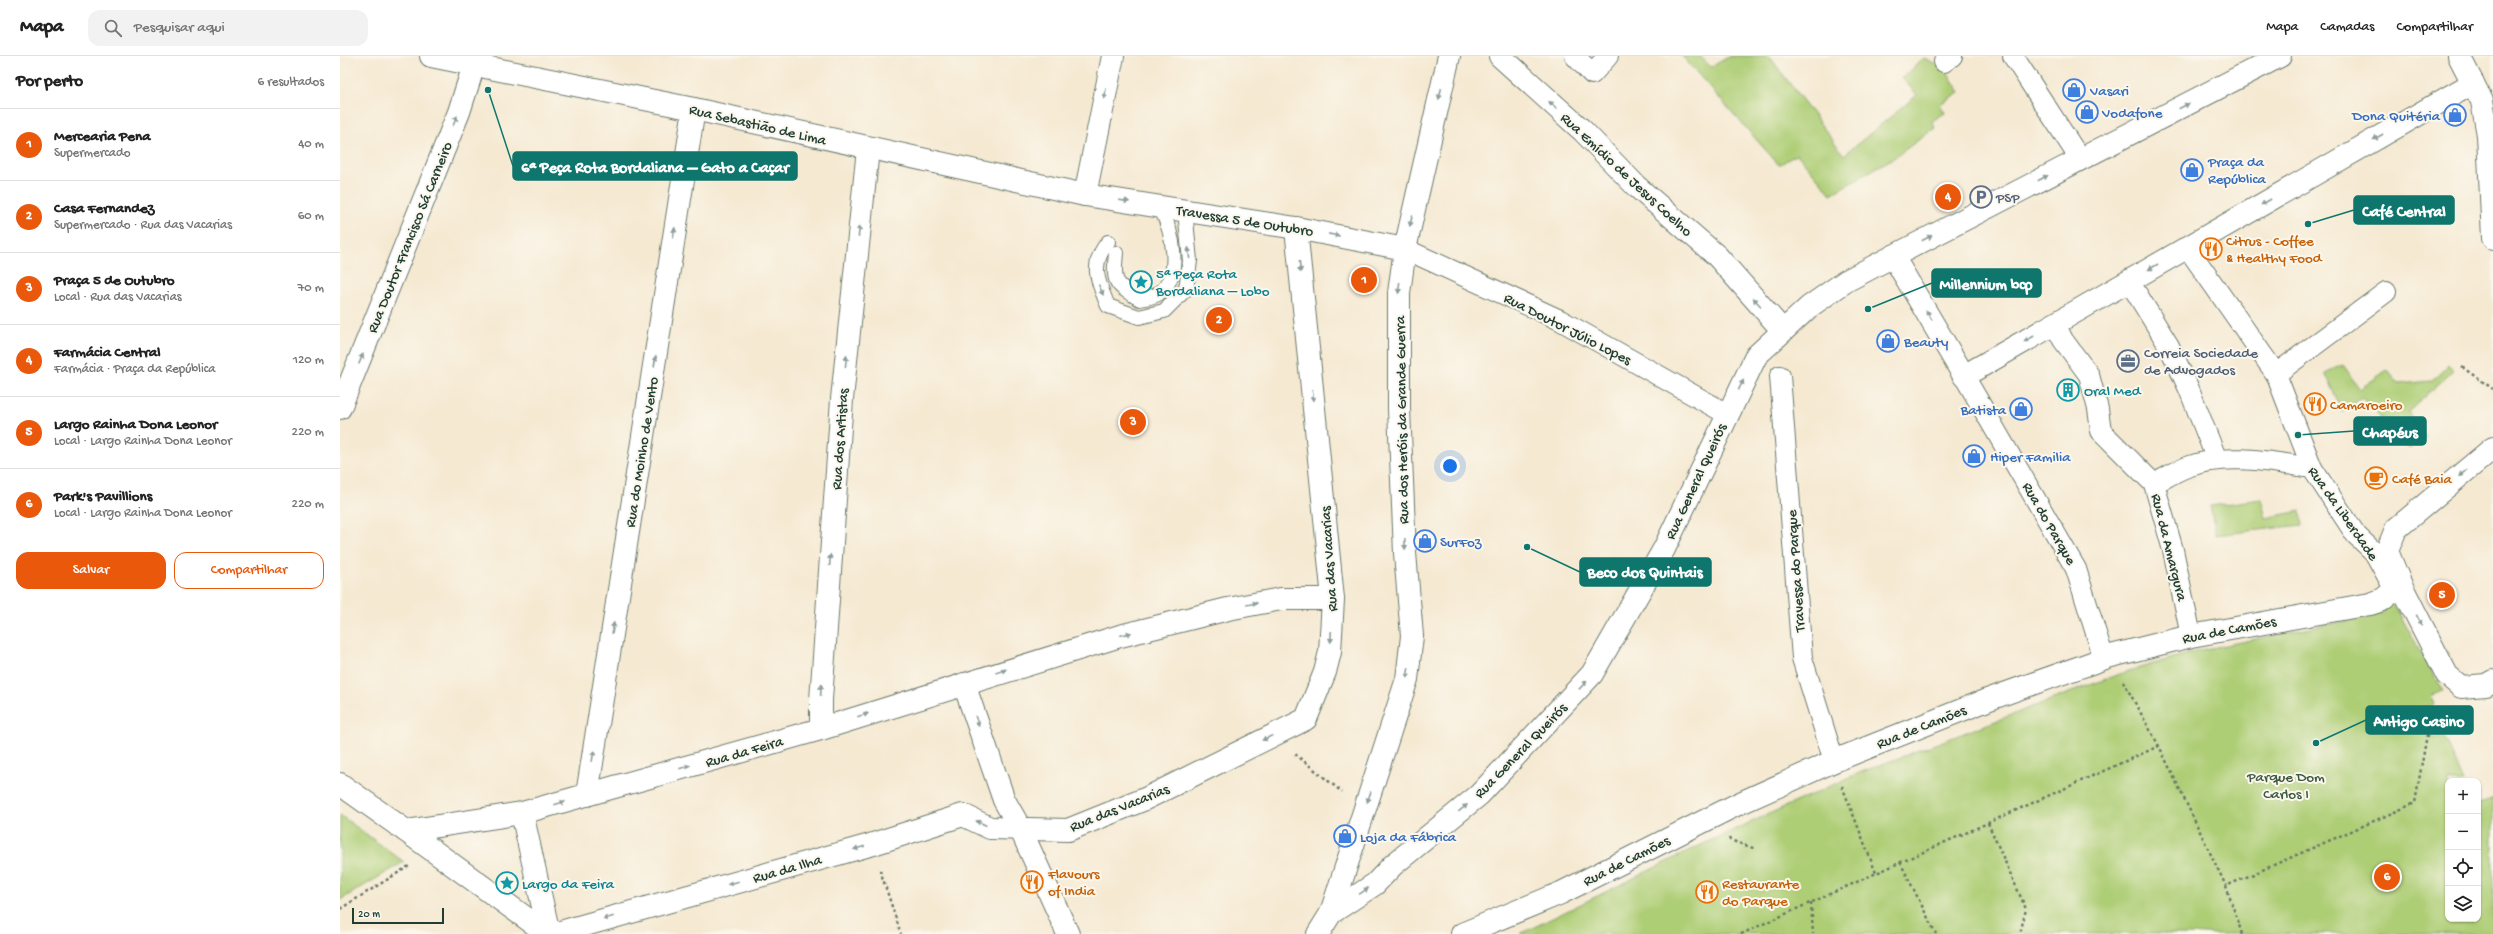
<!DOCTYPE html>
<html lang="pt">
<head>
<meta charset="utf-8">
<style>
  body { margin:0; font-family:"Gochi Hand",sans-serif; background:#f2f2f2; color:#222 }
  .controls { position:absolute; right:12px; bottom:12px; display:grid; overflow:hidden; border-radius:8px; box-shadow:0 1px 3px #0004 }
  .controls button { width:36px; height:36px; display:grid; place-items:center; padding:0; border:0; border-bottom:1px solid #e0e0e0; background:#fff; color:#222; font:20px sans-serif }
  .scale { position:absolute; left:12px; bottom:10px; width:92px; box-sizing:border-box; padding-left:4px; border:2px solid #1f3d34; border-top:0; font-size:11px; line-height:14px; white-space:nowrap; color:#1f3d34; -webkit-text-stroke:3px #fbf7ec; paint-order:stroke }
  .you { position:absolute; left:1110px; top:410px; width:14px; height:14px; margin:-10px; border:3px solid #fff; border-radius:50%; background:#1a73e8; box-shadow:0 0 0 6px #1a73e833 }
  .badge { display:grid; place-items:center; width:26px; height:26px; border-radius:50%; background:#ea580c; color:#fff; font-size:13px; font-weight:700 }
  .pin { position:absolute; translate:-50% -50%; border:2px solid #fff; box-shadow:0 1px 4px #0006 }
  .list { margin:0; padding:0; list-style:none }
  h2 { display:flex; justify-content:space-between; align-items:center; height:52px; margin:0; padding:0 16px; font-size:17px }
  h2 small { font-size:13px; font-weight:400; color:#767676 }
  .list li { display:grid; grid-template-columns:26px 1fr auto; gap:12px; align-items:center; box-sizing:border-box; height:72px; padding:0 16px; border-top:1px solid #e0e0e0 }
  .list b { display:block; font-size:15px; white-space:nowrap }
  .list p { margin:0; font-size:13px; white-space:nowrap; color:#767676 }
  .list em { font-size:13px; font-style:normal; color:#767676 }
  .actions { display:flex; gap:8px; padding:12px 16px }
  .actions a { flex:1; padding:9px 0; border:1px solid #ea580c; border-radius:12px; text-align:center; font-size:14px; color:#ea580c }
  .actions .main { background:#ea580c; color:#fff }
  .icon { flex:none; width:22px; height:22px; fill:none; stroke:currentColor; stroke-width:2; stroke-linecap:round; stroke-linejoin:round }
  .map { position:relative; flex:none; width:2153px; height:878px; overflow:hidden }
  header { display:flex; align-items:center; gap:24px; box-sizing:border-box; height:56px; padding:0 20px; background:#fff; border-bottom:1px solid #e0e0e0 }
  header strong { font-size:19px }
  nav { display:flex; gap:22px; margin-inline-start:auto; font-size:14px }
  .search { width:280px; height:36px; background:#f2f2f2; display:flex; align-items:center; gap:10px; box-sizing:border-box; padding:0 14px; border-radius:12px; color:#767676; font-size:15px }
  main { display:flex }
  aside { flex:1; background:#fff }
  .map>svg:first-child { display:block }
</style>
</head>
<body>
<header>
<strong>Mapa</strong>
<div class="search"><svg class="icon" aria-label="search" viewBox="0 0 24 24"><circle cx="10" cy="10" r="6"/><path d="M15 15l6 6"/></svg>Pesquisar aqui</div>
<nav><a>Mapa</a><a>Camadas</a><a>Compartilhar</a></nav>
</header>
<main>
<aside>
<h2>Por perto<small>6 resultados</small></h2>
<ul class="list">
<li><span class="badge">1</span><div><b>Mercearia Pena</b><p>Supermercado</p></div><em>40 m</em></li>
<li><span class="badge">2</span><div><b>Casa Fernandez</b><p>Supermercado · Rua das Vacarias</p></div><em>60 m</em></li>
<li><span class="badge">3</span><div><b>Praça 5 de Outubro</b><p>Local · Rua das Vacarias</p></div><em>70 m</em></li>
<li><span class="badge">4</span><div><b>Farmácia Central</b><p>Farmácia · Praça da República</p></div><em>120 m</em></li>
<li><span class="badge">5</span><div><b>Largo Rainha Dona Leonor</b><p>Local · Largo Rainha Dona Leonor</p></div><em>220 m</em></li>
<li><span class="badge">6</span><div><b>Park's Pavillions</b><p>Local · Largo Rainha Dona Leonor</p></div><em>220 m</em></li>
</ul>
<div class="actions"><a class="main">Salvar</a><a>Compartilhar</a></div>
</aside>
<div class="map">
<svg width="2153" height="878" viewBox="0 0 2153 878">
  <rect width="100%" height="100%" fill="#fbf7ec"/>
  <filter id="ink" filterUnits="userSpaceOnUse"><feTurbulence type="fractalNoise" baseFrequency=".025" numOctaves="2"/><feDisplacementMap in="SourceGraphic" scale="8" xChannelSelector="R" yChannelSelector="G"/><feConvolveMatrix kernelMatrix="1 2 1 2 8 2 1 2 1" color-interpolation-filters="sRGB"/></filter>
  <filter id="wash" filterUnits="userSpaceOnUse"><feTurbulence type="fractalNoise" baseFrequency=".012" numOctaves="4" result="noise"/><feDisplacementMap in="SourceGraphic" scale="16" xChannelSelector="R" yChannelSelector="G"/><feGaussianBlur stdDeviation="0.9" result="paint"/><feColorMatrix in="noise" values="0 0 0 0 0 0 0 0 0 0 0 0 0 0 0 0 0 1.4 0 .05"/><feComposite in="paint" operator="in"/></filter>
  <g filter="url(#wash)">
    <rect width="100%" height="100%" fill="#f5e9d2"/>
    <g fill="#aece76" stroke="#668655">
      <path d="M1342,0H1360L1371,11L1390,0H1429L1504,99L1577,39L1562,22L1584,2L1604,12L1620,36L1600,48L1605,57L1592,65L1595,72L1555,101L1491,138L1457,98L1439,109Z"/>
      <path d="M2002,309L2020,333L2047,314L2059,328L2092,325L2108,309L2113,315L2068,356L2086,382L2069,393L2023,341L2002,356L1985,317Z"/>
      <path d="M1921,443L1926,462L1960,455L1962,469L1876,479L1870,450Z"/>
      <path d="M2052,545L2103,635L2091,640L2094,649L2079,663L2095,682H2105L2124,725H2108V863H2138V749L2153,742V878H1180L1363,788L1519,717L1779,618L1861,594L2034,559L2043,556Z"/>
      <path d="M0,759L64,806L0,844Z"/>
    </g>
  </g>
  <g filter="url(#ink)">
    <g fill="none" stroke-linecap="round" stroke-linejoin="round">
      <g stroke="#6a796b" stroke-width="16">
        <g id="service">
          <path d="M768,186C749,209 758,226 768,250L799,261L824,255L846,233L850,205L845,154"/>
          <path d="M776,197C773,227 774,228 800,243C805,242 813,241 818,238C844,220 832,174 820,151"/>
        </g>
      </g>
      <g stroke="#6a796b" stroke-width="22">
        <g id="pedestrian">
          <path d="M1235,0L1252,18L1268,0"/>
          <path d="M1673,0L1740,103"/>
          <path d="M1604,6L1612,0"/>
          <path d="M1847,191L1936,318L1972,412L2016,479L2034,496L2051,527L2057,528"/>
          <path d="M1065,193L1220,264L1387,358"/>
          <path d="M1789,225L1829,290L1849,333L1877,404"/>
          <path d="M1715,268L1723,284L1749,319L1758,353L1761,375L1814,428L1833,494L1851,580"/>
          <path d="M1936,318L2046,236"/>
          <path d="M1440,320L1462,602L1494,705"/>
          <path d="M1624,320L1736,513L1764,603"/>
          <path d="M1814,428C1825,422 1836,415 1847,411C1886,396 1932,406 1972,412"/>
        </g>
      </g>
      <g stroke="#6a796b" stroke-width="24">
        <g id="minor">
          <path d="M91,0L354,53L745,139L956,172L1065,193"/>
          <path d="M1160,0L1243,75L1296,130L1377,200L1443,275"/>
          <path d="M2119,0L2142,45L2148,79L2153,182"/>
          <path d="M745,139L773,0"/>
          <path d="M1553,200L1624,320L2133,27"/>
          <path d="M0,352L119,56L134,9"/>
          <path d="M2153,392L2056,473L2047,495L2061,529L2107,619L2121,631L2146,629L2153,625"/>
          <path d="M624,628L664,744L680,772L728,878"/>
          <path d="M481,673V644L502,343L528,93"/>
          <path d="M0,728L66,775"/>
          <path d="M247,739L354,53"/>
          <path d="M182,757L209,878"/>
          <path d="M991,857L1035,828L1053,809L1139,739L1252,618L1324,493L1416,300L1469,251L1506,225L1544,205L1940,0"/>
          <path d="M208,878L66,775L182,757L481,673L780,580L888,553L941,543H993"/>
          <path d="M213,878L530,789L623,759L650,772L728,774L805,743L966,663L985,616L990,596L993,543L956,172"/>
          <path d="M978,878L991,857L1067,623L1072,580L1065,497L1059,353V237L1065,193L1109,0"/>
          <path d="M1122,878L1221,837L1398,748L1494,705L1647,644L1771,600L1851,580L2030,548L2042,544L2061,529"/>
        </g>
      </g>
      <g stroke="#6a796b" stroke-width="2.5" stroke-dasharray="3 3" stroke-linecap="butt">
        <path d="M2122,311L2153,333"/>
        <path d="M1783,625L1819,690L1886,830"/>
        <path d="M955,698L1002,736"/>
        <path d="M1502,730L1536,817"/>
        <path d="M1648,767L1686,853L1680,878"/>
        <path d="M1389,782L1390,784L1416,793"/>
        <path d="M1560,806L1596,878"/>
        <path d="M540,814L561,878"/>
        <path d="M1471,847L1473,878"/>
        <path d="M0,853L69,810"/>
        <path d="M1401,878L1819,690"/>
        <path d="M1902,878L1886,830L2075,747L2088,673"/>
      </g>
      <use href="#service" stroke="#fff" stroke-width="14"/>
      <use href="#pedestrian" stroke="#fff" stroke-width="20"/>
      <use href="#minor" stroke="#fff" stroke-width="22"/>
    </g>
    <defs><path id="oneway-solid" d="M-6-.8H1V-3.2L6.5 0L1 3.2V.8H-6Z"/></defs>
    <g fill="#8f9e9a">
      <use href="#oneway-solid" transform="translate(765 38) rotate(102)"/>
      <use href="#oneway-solid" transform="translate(1100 38) rotate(103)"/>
      <use href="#oneway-solid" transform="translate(1213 49) rotate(-138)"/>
      <use href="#oneway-solid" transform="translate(1844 50) rotate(-27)"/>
      <use href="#oneway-solid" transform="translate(115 65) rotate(-68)"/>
      <use href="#oneway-solid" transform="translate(2038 81) rotate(150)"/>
      <use href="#oneway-solid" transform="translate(1703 122) rotate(-28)"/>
      <use href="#oneway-solid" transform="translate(784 145) rotate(9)"/>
      <use href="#oneway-solid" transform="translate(1926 146) rotate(150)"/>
      <use href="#oneway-solid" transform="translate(1071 165) rotate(103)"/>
      <use href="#oneway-solid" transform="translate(519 175) rotate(-84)"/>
      <use href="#oneway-solid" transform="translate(334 177) rotate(-81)"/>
      <use href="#oneway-solid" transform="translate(994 179) rotate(11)"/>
      <use href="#oneway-solid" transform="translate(1587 182) rotate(-28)"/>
      <use href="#oneway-solid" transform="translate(849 197) rotate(-96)"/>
      <use href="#oneway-solid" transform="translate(960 211) rotate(84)"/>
      <use href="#oneway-solid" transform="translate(1813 211) rotate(150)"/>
      <use href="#oneway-solid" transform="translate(1059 232) rotate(96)"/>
      <use href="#oneway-solid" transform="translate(761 234) rotate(66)"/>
      <use href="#oneway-solid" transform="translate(1417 246) rotate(-132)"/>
      <use href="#oneway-solid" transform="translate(1589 259) rotate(-121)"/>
      <use href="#oneway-solid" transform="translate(1689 283) rotate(150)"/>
      <use href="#oneway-solid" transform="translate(21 303) rotate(-68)"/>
      <use href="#oneway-solid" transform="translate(315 305) rotate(-81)"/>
      <use href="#oneway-solid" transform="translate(506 305) rotate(-84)"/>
      <use href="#oneway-solid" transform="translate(1401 329) rotate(-63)"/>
      <use href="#oneway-solid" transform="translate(973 340) rotate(84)"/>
      <use href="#oneway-solid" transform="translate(2123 417) rotate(140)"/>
      <use href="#oneway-solid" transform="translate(1065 488) rotate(88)"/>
      <use href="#oneway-solid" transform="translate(490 504) rotate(-86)"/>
      <use href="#oneway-solid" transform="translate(912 548) rotate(-10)"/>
      <use href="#oneway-solid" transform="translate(2079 564) rotate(63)"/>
      <use href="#oneway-solid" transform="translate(273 572) rotate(-81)"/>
      <use href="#oneway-solid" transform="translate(786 578) rotate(-14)"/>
      <use href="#oneway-solid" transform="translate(991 581) rotate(93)"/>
      <use href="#oneway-solid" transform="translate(661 615) rotate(-19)"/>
      <use href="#oneway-solid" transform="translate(1068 617) rotate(97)"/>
      <use href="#oneway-solid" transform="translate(1243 629) rotate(-47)"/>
      <use href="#oneway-solid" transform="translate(481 634) rotate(-86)"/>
      <use href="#oneway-solid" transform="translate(523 659) rotate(-17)"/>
      <use href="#oneway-solid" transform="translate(637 665) rotate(71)"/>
      <use href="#oneway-solid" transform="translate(927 682) rotate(154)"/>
      <use href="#oneway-solid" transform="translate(253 700) rotate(-81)"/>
      <use href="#oneway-solid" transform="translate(345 711) rotate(-16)"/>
      <use href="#oneway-solid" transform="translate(1029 741) rotate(109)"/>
      <use href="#oneway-solid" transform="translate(220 747) rotate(-16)"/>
      <use href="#oneway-solid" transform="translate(1123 752) rotate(-39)"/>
      <use href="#oneway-solid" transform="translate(641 767) rotate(-155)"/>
      <use href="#oneway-solid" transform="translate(519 792) rotate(164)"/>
      <use href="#oneway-solid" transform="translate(393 827) rotate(164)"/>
      <use href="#oneway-solid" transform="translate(1024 835) rotate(-34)"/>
      <use href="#oneway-solid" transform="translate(268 862) rotate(164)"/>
    </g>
  </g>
  <defs>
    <g id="shop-ring" transform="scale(1.15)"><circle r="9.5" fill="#fbf7ec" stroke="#3f7fe0" stroke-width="1.5"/><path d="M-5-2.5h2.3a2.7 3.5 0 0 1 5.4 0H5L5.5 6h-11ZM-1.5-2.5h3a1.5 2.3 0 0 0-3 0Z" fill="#3f7fe0"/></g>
    <g id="parking-ring" transform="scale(1.15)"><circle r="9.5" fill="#fbf7ec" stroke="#5c6f8a" stroke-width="1.5"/><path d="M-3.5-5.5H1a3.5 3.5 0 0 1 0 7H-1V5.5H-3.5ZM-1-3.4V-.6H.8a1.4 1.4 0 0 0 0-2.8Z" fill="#5c6f8a"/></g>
    <g id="restaurant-ring" transform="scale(1.15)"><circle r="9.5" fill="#fbf7ec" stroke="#e8710a" stroke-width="1.5"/><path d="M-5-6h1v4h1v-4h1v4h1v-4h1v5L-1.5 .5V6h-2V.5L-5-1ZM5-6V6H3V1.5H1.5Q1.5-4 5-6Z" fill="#e8710a"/></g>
    <g id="sight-ring" transform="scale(1.15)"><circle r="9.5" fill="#fbf7ec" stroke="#0f9aa8" stroke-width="1.5"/><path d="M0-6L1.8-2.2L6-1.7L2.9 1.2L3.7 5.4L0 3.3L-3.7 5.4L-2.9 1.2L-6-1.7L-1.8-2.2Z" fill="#0f9aa8"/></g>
    <g id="office-ring" transform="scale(1.15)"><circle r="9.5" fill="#fbf7ec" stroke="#5c6f8a" stroke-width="1.5"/><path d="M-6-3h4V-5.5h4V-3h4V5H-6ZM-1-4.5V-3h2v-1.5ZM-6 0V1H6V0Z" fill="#5c6f8a"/></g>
    <g id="building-ring" transform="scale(1.15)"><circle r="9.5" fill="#fbf7ec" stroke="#0f9aa8" stroke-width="1.5"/><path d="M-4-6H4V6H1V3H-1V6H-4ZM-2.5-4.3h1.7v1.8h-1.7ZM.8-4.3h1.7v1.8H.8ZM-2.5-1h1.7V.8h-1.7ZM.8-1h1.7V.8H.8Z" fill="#0f9aa8"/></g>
    <g id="cafe-ring" transform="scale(1.15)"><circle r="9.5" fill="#fbf7ec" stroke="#e8710a" stroke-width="1.5"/><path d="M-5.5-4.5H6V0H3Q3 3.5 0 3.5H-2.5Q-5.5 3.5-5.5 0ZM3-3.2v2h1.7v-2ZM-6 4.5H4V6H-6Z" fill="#e8710a"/></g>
  </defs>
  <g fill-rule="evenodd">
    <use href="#shop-ring" x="1734" y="34"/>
    <use href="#shop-ring" x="1747" y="56"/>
    <use href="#shop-ring" x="2115" y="59"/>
    <use href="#shop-ring" x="1852" y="114"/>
    <use href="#parking-ring" x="1641" y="141"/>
    <use href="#restaurant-ring" x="1871" y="193"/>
    <use href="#sight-ring" x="801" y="226"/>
    <use href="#shop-ring" x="1548" y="285"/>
    <use href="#office-ring" x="1788" y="305"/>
    <use href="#building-ring" x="1728" y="334"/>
    <use href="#restaurant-ring" x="1975" y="348"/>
    <use href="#shop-ring" x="1681" y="353"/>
    <use href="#shop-ring" x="1634" y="400"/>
    <use href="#cafe-ring" x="2036" y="422"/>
    <use href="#shop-ring" x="1085" y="485"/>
    <use href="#shop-ring" x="1005" y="780"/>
    <use href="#restaurant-ring" x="692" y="826"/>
    <use href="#sight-ring" x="167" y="827"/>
    <use href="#restaurant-ring" x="1367" y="836"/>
  </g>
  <g text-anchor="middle" stroke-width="4" stroke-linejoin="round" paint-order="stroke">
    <g font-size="15" fill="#366cbe" stroke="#fbf7ec" text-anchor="start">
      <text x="1750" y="39">Vasari</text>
      <text x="1762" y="61">Vodafone</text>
      <text x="2100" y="64" text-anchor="end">Dona Quitéria</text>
      <text x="1868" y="110">Praça da<tspan x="1868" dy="17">República</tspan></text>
      <text x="1564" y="290">Beauty</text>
      <text x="1666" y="358" text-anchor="end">Batista</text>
      <text x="1650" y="405">Hiper Familia</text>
      <text x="1100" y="490">SurFoz</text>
      <text x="1020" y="785">Loja da Fábrica</text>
    </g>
    <g font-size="15" fill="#1f3d34" stroke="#fbf7ec">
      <text transform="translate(418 68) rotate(13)" y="5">Rua Sebastião de Lima</text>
      <text transform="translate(1287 118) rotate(43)" y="5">Rua Emídio de Jesus Coelho</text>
      <text transform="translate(905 164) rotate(9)" y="5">Travessa 5 de Outubro</text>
      <text transform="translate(69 181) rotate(-68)" y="5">Rua Doutor Francisco Sá Carneiro</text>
      <text transform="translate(1228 272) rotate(27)" y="5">Rua Doutor Júlio Lopes</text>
      <text transform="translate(1061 364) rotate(-91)" y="5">Rua dos Heróis da Grande Guerra</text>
      <text transform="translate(499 383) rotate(-86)" y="5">Rua dos Artistas</text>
      <text transform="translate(301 396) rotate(-81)" y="5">Rua do Moinho de Vento</text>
      <text transform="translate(1355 425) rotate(-65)" y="5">Rua General Queirós</text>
      <text transform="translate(2004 457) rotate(55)" y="5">Rua da Liberdade</text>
      <text transform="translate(1710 467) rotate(60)" y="5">Rua do Parque</text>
      <text transform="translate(1830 491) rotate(76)" y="5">Rua da Amargura</text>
      <text transform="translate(988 503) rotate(-94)" y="5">Rua das Vacarias</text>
      <text transform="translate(1455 515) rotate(-94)" y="5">Travessa do Parque</text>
      <text transform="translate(1889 573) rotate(-11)" y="5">Rua de Camões</text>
      <text transform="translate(1581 670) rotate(-22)" y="5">Rua de Camões</text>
      <text transform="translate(1180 694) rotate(-46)" y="5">Rua General Queirós</text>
      <text transform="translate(404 695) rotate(-16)" y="5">Rua da Feira</text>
      <text transform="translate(779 751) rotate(-22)" y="5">Rua das Vacarias</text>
      <text transform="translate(1286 804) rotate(-27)" y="5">Rua de Camões</text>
      <text transform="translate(447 812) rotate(-16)" y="5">Rua da Ilha</text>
    </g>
    <g font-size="15" fill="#4e5e75" stroke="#fbf7ec" text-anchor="start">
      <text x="1656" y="146">PSP</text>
      <text x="1804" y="301">Correia Sociedade<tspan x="1804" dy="17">de Advogados</tspan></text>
    </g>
    <g font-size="15" fill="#c56008" stroke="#fbf7ec" text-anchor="start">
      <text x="1886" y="189">Citrus - Coffee<tspan x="1886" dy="17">&amp; Healthy Food</tspan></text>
      <text x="1990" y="353">Camaroeiro</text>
      <text x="2052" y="427">Café Baia</text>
      <text x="708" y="822">Flavours<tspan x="708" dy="17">of India</tspan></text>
      <text x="1382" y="832">Restaurante<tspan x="1382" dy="17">do Parque</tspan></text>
    </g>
    <g font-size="15" fill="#0d838f" stroke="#fbf7ec" text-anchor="start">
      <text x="816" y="222">5ª Peça Rota<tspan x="816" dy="17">Bordaliana – Lobo</tspan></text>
      <text x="1744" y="339">Oral Med</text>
      <text x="182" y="832">Largo da Feira</text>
    </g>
    <g font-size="15" fill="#3c5a41" stroke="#fbf7ec">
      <text x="1946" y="725">Parque Dom<tspan x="1946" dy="17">Carlos I</tspan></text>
    </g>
  </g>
  <path fill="none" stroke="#0f766e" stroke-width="1.5" d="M148 34L173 110M1968 168L2014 154M1528 253L1592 227M1958 379L2014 375M1187 491L1240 516M1976 687L2026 664"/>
  <g fill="#0f766e" stroke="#fbf7ec" stroke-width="1.5">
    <circle cx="148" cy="34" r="4"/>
    <circle cx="1968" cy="168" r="4"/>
    <circle cx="1528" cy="253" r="4"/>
    <circle cx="1958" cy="379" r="4"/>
    <circle cx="1187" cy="491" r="4"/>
    <circle cx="1976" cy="687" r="4"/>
  </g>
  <g fill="#0f766e" stroke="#0f766e" stroke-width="1.5">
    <rect x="173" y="96" width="284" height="28" rx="4"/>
    <rect x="2014" y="140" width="100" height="28" rx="4"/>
    <rect x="1592" y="213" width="109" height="28" rx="4"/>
    <rect x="2014" y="361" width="72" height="28" rx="4"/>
    <rect x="1240" y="502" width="131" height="28" rx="4"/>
    <rect x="2026" y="650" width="107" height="28" rx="4"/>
  </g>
  <g font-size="16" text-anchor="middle" font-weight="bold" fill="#fff">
    <text x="315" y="116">6ª Peça Rota Bordaliana – Gato a Caçar</text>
    <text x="2064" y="160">Café Central</text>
    <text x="1646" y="233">Millennium bcp</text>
    <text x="2050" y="381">Chapéus</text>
    <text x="1305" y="521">Beco dos Quintais</text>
    <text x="2079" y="670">Antigo Casino</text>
  </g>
</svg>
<div class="controls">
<button>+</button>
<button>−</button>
<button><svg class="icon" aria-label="locate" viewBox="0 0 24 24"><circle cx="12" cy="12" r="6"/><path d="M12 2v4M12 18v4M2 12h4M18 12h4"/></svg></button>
<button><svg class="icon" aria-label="layers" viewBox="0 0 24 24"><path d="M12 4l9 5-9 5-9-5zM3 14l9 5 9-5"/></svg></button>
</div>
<div class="scale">20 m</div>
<div class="you"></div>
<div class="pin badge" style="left:1024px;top:224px">1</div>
<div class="pin badge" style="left:879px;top:264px">2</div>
<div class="pin badge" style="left:793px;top:366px">3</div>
<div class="pin badge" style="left:1608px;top:141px">4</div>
<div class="pin badge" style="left:2102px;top:539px">5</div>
<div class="pin badge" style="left:2047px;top:821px">6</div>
</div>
</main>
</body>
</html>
